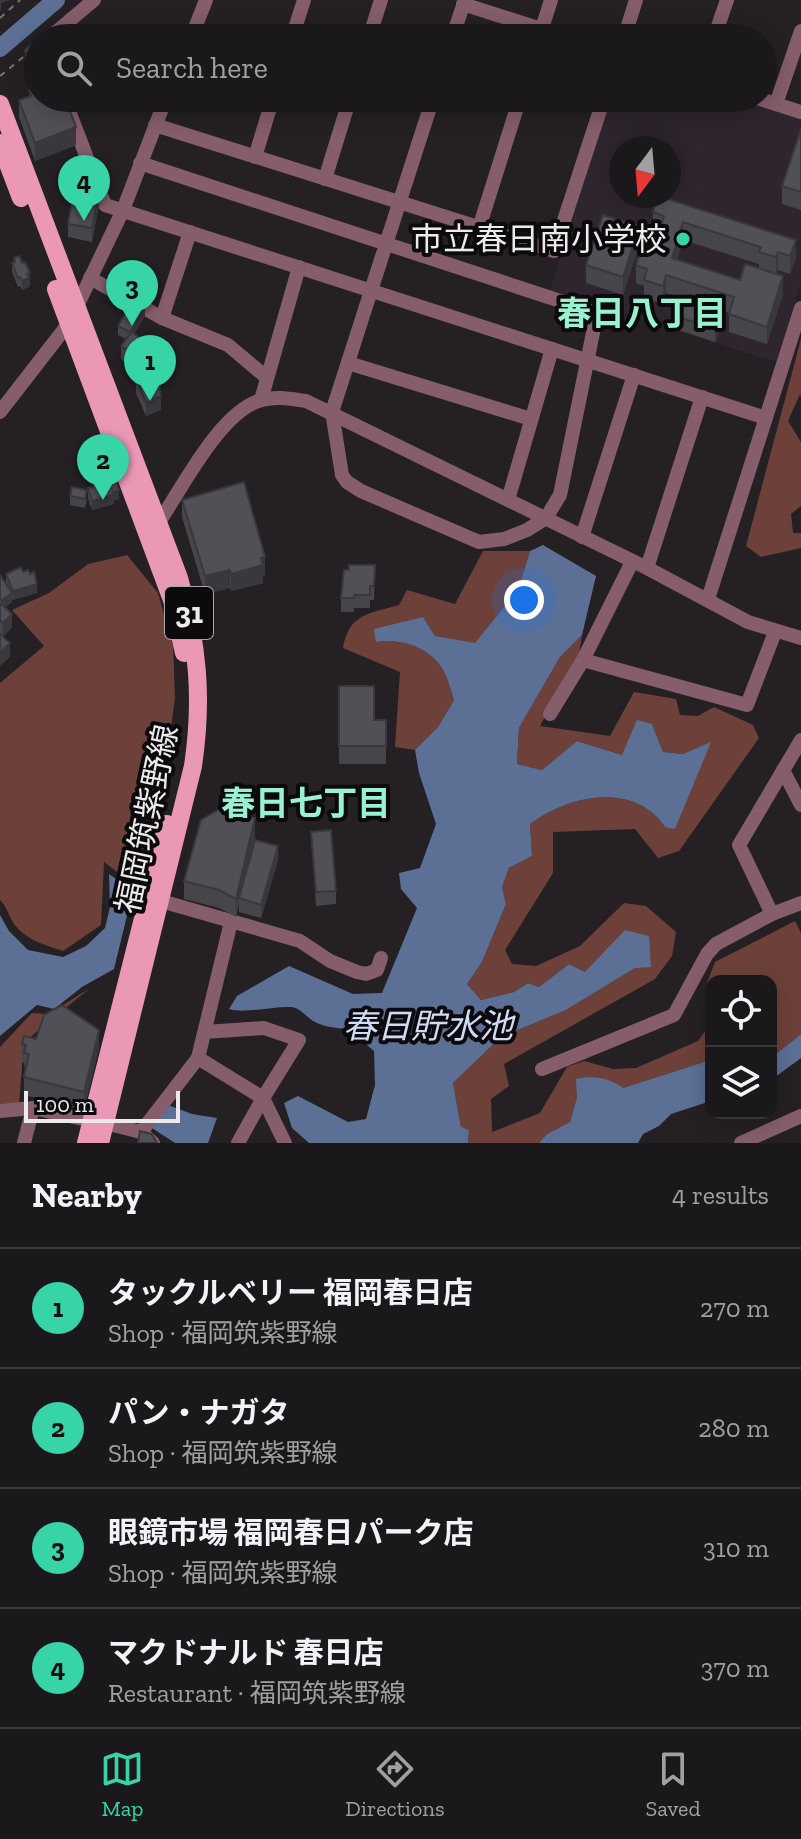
<!DOCTYPE html>
<html lang="en">
<head>
<meta charset="utf-8">
<style>
  body { margin:0; font-family:"Zilla Slab","Noto Sans JP",serif; background:#242124; color:#f1f3f6 }
  .controls { position:absolute; right:24px; bottom:24px; display:grid; overflow:hidden; border-radius:16px; box-shadow:0 4px 20px #0003 }
  .controls button { width:72px; height:72px; display:grid; place-items:center; padding:0; border:0; border-bottom:2px solid #39373a; background:#1b181b; color:#f1f3f6; font:40px sans-serif }
  .compass { position:absolute; left:609px; top:136px; width:72px; height:72px; border-radius:50%; background:#1b181b; box-shadow:0 4px 20px #0003; rotate:196deg }
  .scale { position:absolute; left:24px; bottom:20px; width:156px; box-sizing:border-box; padding-left:8px; border:4px solid #edeaed; border-top:0; font-size:22px; line-height:28px; white-space:nowrap; color:#edeaed; -webkit-text-stroke:6px #0c0a0c; paint-order:stroke }
  .you { position:absolute; left:524px; top:600px; width:28px; height:28px; margin:-20px; border:6px solid #fff; border-radius:50%; background:#1a73e8; box-shadow:0 0 0 12px #1a73e833 }
  .badge { display:grid; place-items:center; width:52px; height:52px; border-radius:50%; background:#36d4a7; color:#111; font-size:26px; font-weight:700 }
  .pin { position:absolute; translate:-50% -66px; filter:drop-shadow(0 2px 4px #0008) }
  .pin::after { content:''; position:absolute; top:42px; width:28px; height:24px; background:inherit; clip-path:polygon(0 0,100% 0,50% 100%) }
  .list { margin:0; padding:0; list-style:none }
  h2 { display:flex; justify-content:space-between; align-items:center; height:104px; margin:0; padding:0 32px; font-size:34px }
  h2 small { font-size:26px; font-weight:400; color:#a0a0a3 }
  .list li { display:grid; grid-template-columns:52px 1fr auto; gap:24px; align-items:center; box-sizing:border-box; height:120px; padding:0 32px; border-top:2px solid #39373a }
  .list b { display:block; font-size:30px; white-space:nowrap }
  .list p { margin:0; font-size:26px; white-space:nowrap; color:#a0a0a3 }
  .list em { font-size:26px; font-style:normal; color:#a0a0a3 }
  .icon { flex:none; width:44px; height:44px; fill:none; stroke:currentColor; stroke-width:2; stroke-linecap:round; stroke-linejoin:round }
  .map { position:relative; flex:none; width:801px; height:1143px; overflow:hidden }
  .search { position:absolute; background:#1b181b; box-shadow:0 4px 20px #0003; left:24px; right:24px; top:24px; height:88px; display:flex; align-items:center; gap:20px; box-sizing:border-box; padding:0 28px; border-radius:44px; color:#a0a0a3; font-size:30px }
  .sheet { height:584px; background:#1b181b }
  nav { display:flex; justify-content:space-around; align-items:center; box-sizing:border-box; height:112px; border-top:2px solid #39373a; background:#1b181b; font-size:22px; color:#a0a0a3 }
  nav a { display:grid; justify-items:center; gap:4px }
  nav .on { color:#36d4a7 }
  .map>svg:first-child { display:block }
</style>
</head>
<body>
<div class="map">
<svg width="801" height="1143" viewBox="0 0 801 1143">
  <rect width="100%" height="100%" fill="#242024"/>
  <path fill="#2e252e" fill-rule="evenodd" d="M610,98H740L801,117V283L776,362L550,290ZM621,148H669V196H621Z"/>
  <g fill="#6d413a">
    <path d="M801,339V397L800,394L788,421L801,442V506L791,514L793,533H801V548L761,557L746,546Z"/>
    <path d="M483,551H530L518,590L475,644L435,636L423,617L376,642C401,638 430,647 443,670C448,679 451,691 454,700L438,727L415,750L395,747L400,672L343,648C349,613 369,614 399,605L407,590L455,604Z"/>
    <path d="M127,555L158,593L173,646L175,698L162,794L136,886L104,862L101,925L63,951C45,945 23,939 13,922C8,914 7,907 0,900V683L44,646L12,610L49,593L88,564Z"/>
    <path d="M582,635L579,654L540,726L610,736L634,692L676,699L680,715L698,716L714,707L753,725L759,738L679,851L658,858L635,829L553,832V873L505,950L512,964L536,966L580,946L624,903L646,906L676,932L672,956L655,979L504,1064L509,1086L491,1099L492,1132L540,1113L567,1067L584,1061L613,1069L636,1068L698,1041L708,1027L706,985L715,962L795,921L801,933V1034L771,1058V981H711V1051L707,1061L623,1088L577,1097L570,1122L547,1134L539,1143H468L469,1130L461,1128L453,1083L501,1037L566,1010L635,968L602,957L585,972L569,964L539,987L528,983L514,992L481,1000L467,984L482,962L506,904L502,887L509,868L532,856L530,824C569,795 634,781 665,827L710,743L683,754L663,752L652,724L622,755L577,741L542,770L517,764L519,728L560,657Z"/>
    <path d="M90,988L24,1042L19,1104H0V1047L32,1013L49,1014Z"/>
  </g>
  <g fill="#5c7095">
    <path d="M543,545L596,576L582,635L560,657L519,728L517,764L542,770L577,741L622,755L637,720L652,724L663,752L683,754L711,742L675,829L665,827C634,781 569,795 530,824L532,856L509,868L502,887L506,904L482,962L467,984L481,1000L514,992L528,983L539,987L569,964L585,972L625,930L649,936L651,967L635,968L566,1010L501,1037L453,1083L461,1127L469,1130L468,1143H309L292,1128L284,1103L298,1096L348,1122L366,1119L375,1085L374,1051L367,1045L366,1034C351,1027 332,1030 317,1023C307,1019 302,1008 291,1007C272,1006 246,1014 229,1009L237,996L289,966L353,994L382,993L417,908L401,889L399,873L420,868L436,824L419,773L415,750L438,727L454,700C451,691 448,679 443,670C430,647 400,638 376,642L374,629L423,617L435,636L475,643L518,590L530,551Z"/>
    <path d="M109,874L133,891L114,969L82,987L54,1009L37,1005L0,1036V915L9,931L28,950L63,957L86,946L105,928L110,907Z"/>
    <path d="M801,1034V1058L771,1080V1058Z"/>
    <path d="M711,1051V1101L671,1114L659,1126L643,1134L638,1143H539L547,1134L570,1122L577,1097L576,1079C593,1075 610,1078 623,1088L707,1061Z"/>
    <path d="M168,1105L192,1114L217,1118L208,1143H175L152,1128Z"/>
  </g>
  <g fill="none" stroke-linecap="round" stroke-linejoin="round">
    <path stroke="#5c7095" stroke-width="18" d="M0,48L56,0"/>
    <g stroke="#777477" stroke-width="2" stroke-dasharray="6 6" stroke-linecap="butt">
      <path d="M0,18L20,0"/>
      <path d="M0,76L27,54"/>
    </g>
    <g stroke="#855d6b" stroke-width="14">
      <path d="M463,4L569,38"/>
      <path d="M49,38L94,0"/>
      <path d="M191,38L206,0"/>
      <path d="M292,38L304,0"/>
      <path d="M369,38L381,0"/>
      <path d="M452,38L465,0"/>
      <path d="M539,38L551,0"/>
      <path d="M624,38L636,0"/>
      <path d="M714,38L727,0"/>
      <path d="M64,98L105,205L766,418"/>
      <path d="M757,98L801,112"/>
      <path d="M776,104L801,31"/>
      <path d="M155,125L554,251L604,98"/>
      <path d="M255,157L273,98"/>
      <path d="M140,163L597,313L560,495L546,518L527,530L504,539L479,542L361,491L347,482L342,475L332,412L433,98"/>
      <path d="M325,179L350,98"/>
      <path d="M479,228L520,98"/>
      <path d="M190,232L162,318L228,345L266,377"/>
      <path d="M90,278L162,318"/>
      <path d="M348,363L531,419"/>
      <path d="M261,400L299,267"/>
      <path d="M0,412L69,323L123,210L166,98"/>
      <path d="M508,500L552,349"/>
      <path d="M159,522C183,487 221,410 262,400C277,396 291,399 306,401L647,568L748,622L801,638"/>
      <path d="M582,537L634,375"/>
      <path d="M647,568L702,397"/>
      <path d="M708,599L801,308"/>
      <path d="M583,660L747,705L775,632"/>
      <path d="M550,714L583,660L632,562"/>
      <path d="M783,770L801,805"/>
      <path d="M161,901L300,941L330,961L357,972L366,974L377,970L381,958"/>
      <path d="M772,914L739,845L801,740"/>
      <path d="M205,1032L264,1028L299,1040L263,1098L198,1058L231,922"/>
      <path d="M542,1069L674,1015L707,954L716,944L772,914L801,903"/>
      <path d="M0,1111L33,1108L92,1121"/>
      <path d="M105,1123L141,1132L153,1143"/>
      <path d="M141,1132L198,1058"/>
      <path d="M24,1143L33,1108"/>
      <path d="M238,1143L263,1098L285,1143"/>
      <path d="M741,1143L801,1116"/>
    </g>
    <g stroke="#eb98b6" stroke-width="18">
      <path d="M0,104L179,578C198,644 203,698 193,766L100,1143"/>
      <path d="M0,143L21,198"/>
      <path d="M56,289L172,600L184,653"/>
      <path d="M86,1143L167,824"/>
    </g>
  </g>
  <g fill="#46454a" fill-rule="evenodd">
    <path d="M38,39V78L33,80L25,59V50Z"/>
    <path d="M29,89L76,145L35,161L19,117V100L29,97Z"/>
    <path d="M801,129V210L782,204V186Z"/>
    <path d="M99,204L92,242L68,237V224Z"/>
    <path d="M653,212L796,258L790,274L778,270L777,274L783,294L767,344L729,332V313L666,293L663,304L644,298V286L636,283V265L640,253L637,252L623,295L586,283V265L603,215L659,233L653,230ZM683,240L759,264V268L740,280L677,260Z"/>
    <path d="M14,258L22,263L30,283L29,287L22,290L20,286L18,287L12,272V263H14Z"/>
    <path d="M672,315L721,325L715,342L672,328Z"/>
    <path d="M145,316L134,334L159,366L157,369L161,410L146,416L136,393V379L143,376L121,359V346L126,339L118,335V326Z"/>
    <path d="M88,488L119,499L114,500V504L92,510L88,498Z"/>
    <path d="M70,496L87,499L85,508L70,505Z"/>
    <path d="M182,500L265,575L263,576V583L231,591L230,588L205,594L182,517Z"/>
    <path d="M375,565L374,600H370V608H354V612H341V598Z"/>
    <path d="M23,572L37,593L12,600V602L5,607L12,627L3,637L0,634V575L6,583V574Z"/>
    <path d="M339,686L374,720H386V764H339Z"/>
    <path d="M311,832L336,891V904L316,906Z"/>
    <path d="M255,836L246,872L278,860L261,918L239,912V904L236,917L219,908L184,899V881Z"/>
    <path d="M36,1039L99,1048L84,1110L24,1095V1077L25,1071L24,1063L22,1062V1044Z"/>
  </g>
  <g fill="#39383c">
    <path d="M0,0H10L1,3V11H0Z"/>
    <path d="M38,69V78L33,80V71Z"/>
    <path d="M76,127V145L35,161V143Z"/>
    <path d="M99,191V204L92,242V228Z"/>
    <path d="M683,222V240L672,276V258Z"/>
    <path d="M637,234V252L623,295V277Z"/>
    <path d="M796,240V258L790,274V256Z"/>
    <path d="M778,252V270L776,275V257Z"/>
    <path d="M30,273L29,287L22,290V281L27,274Z"/>
    <path d="M666,275V293L663,304V286Z"/>
    <path d="M783,276V294L767,344V327Z"/>
    <path d="M145,307V316L130,341V332Z"/>
    <path d="M721,312V325L715,342V329Z"/>
    <path d="M159,352V366L149,380V366Z"/>
    <path d="M161,396V410L146,416V402Z"/>
    <path d="M119,490V499L114,500V504L92,510V501Z"/>
    <path d="M265,557V575L263,576V583L231,591V574Z"/>
    <path d="M230,570V588L205,594V576Z"/>
    <path d="M37,584V593L13,600V591Z"/>
    <path d="M12,593V602L2,610V600Z"/>
    <path d="M12,614V627L3,637V623Z"/>
    <path d="M10,643V657L0,666V653Z"/>
    <path d="M255,818V836L240,899L239,898L236,917V899Z"/>
    <path d="M278,846V860L261,918V905Z"/>
    <path d="M99,1030V1048L84,1110V1092Z"/>
  </g>
  <g fill="#515056" stroke="#39383c" stroke-width="2">
    <path d="M38,39V69L33,71L25,50Z"/>
    <path d="M38,85V98H65L76,127L35,143L19,100L31,96L29,89Z"/>
    <path d="M801,129V192L782,186Z"/>
    <path d="M75,186L99,191L92,228L68,224Z"/>
    <path d="M658,196L796,240L790,256L778,252L776,257L759,252L761,247L683,222L672,258L740,280L745,264L783,276L767,327L729,314L734,297L666,275L663,286L644,280L647,269L636,265L642,249L653,252L657,240L637,234L623,277L586,265L603,215L659,233L664,216L653,212Z"/>
    <path d="M19,256L22,263L25,262L30,273L27,274L29,278L22,281L20,277L18,278L12,263L15,262L14,258Z"/>
    <path d="M677,298L721,312L715,329L672,315Z"/>
    <path d="M133,300L145,307L130,332L118,326Z"/>
    <path d="M132,332L159,352L149,366L121,346Z"/>
    <path d="M158,369L161,396L146,402L136,379Z"/>
    <path d="M110,482H117L119,490L113,492L114,495L92,501L88,488Z"/>
    <path d="M244,482L265,557L261,558L263,565L231,574L230,570L205,576L182,500Z"/>
    <path d="M72,487L87,490L85,499L70,496Z"/>
    <path d="M349,565H375L374,586H370V595H354V598H341L344,570H349Z"/>
    <path d="M21,567L23,572L28,570L30,574L34,572L37,584L13,591L6,574Z"/>
    <path d="M0,575L12,593L2,600L0,598Z"/>
    <path d="M0,603L12,614L3,623L0,620Z"/>
    <path d="M0,634L10,643L0,653Z"/>
    <path d="M339,686H374V720H386V746H339Z"/>
    <path d="M218,810L255,818L236,899L219,890L184,881L201,820Z"/>
    <path d="M331,830L336,891L316,892L311,832Z"/>
    <path d="M255,840L278,846L261,905L239,898Z"/>
    <path d="M62,1005L99,1030L84,1092L24,1077L29,1054L24,1053L26,1045L22,1044L24,1036L36,1039L44,1015Z"/>
    <path d="M140,1131L152,1134L157,1143H138Z"/>
  </g>
  <circle fill="#36d4a7" stroke="#0c0a0c" stroke-width="3" cx="683" cy="239" r="8"/>
  <g text-anchor="middle" stroke-width="8" stroke-linejoin="round" paint-order="stroke">
    <rect fill="#0c0a0c" stroke="#aaa7aa" stroke-width="2" x="165" y="587" width="48" height="52" rx="6"/>
    <g font-size="30" font-weight="bold" fill="#edeaed">
      <text x="189" y="623">31</text>
    </g>
    <g font-size="32" fill="#edeaed" stroke="#0c0a0c" text-anchor="end">
      <text x="667" y="250">市立春日南小学校</text>
    </g>
    <g font-size="32" fill="#edeaed" stroke="#0c0a0c">
      <text transform="translate(147 819) rotate(-78)" y="11">福岡筑紫野線</text>
    </g>
    <g font-size="34" font-weight="bold" fill="#96f2d0" stroke="#0c0a0c">
      <text x="642" y="325">春日八丁目</text>
      <text x="306" y="815">春日七丁目</text>
    </g>
    <g font-size="34" font-style="italic" fill="#cfdcf5" stroke="#0c0a0c">
      <text x="428" y="1038">春日貯水池</text>
    </g>
  </g>
</svg>
<div class="controls">
<button><svg class="icon" aria-label="locate" viewBox="0 0 24 24"><circle cx="12" cy="12" r="6"/><path d="M12 2v4M12 18v4M2 12h4M18 12h4"/></svg></button>
<button><svg class="icon" aria-label="layers" viewBox="0 0 24 24"><path d="M12 4l9 5-9 5-9-5zM3 14l9 5 9-5"/></svg></button>
</div>
<svg class="compass" viewBox="-18 -18 36 36"><path d="M0-13l5 13h-10z" fill="#e53935"/><path d="M0 13l5-13h-10z" fill="#a0a0a3"/></svg>
<div class="scale">100 m</div>
<div class="you"></div>
<div class="pin badge" style="left:150px;top:401px">1</div>
<div class="pin badge" style="left:103px;top:500px">2</div>
<div class="pin badge" style="left:132px;top:326px">3</div>
<div class="pin badge" style="left:84px;top:221px">4</div>
<div class="search"><svg class="icon" aria-label="search" viewBox="0 0 24 24"><circle cx="10" cy="10" r="6"/><path d="M15 15l6 6"/></svg>Search here</div>
</div>
<section class="sheet">
<h2>Nearby<small>4 results</small></h2>
<ul class="list">
<li><span class="badge">1</span><div><b>タックルベリー 福岡春日店</b><p>Shop · 福岡筑紫野線</p></div><em>270 m</em></li>
<li><span class="badge">2</span><div><b>パン・ナガタ</b><p>Shop · 福岡筑紫野線</p></div><em>280 m</em></li>
<li><span class="badge">3</span><div><b>眼鏡市場 福岡春日パーク店</b><p>Shop · 福岡筑紫野線</p></div><em>310 m</em></li>
<li><span class="badge">4</span><div><b>マクドナルド 春日店</b><p>Restaurant · 福岡筑紫野線</p></div><em>370 m</em></li>
</ul>
</section>
<nav>
<a class="on"><svg class="icon" aria-label="map" viewBox="0 0 24 24"><path d="M3 6l6-2 6 2 6-2v14l-6 2-6-2-6 2zM9 4v14M15 6v14"/></svg>Map</a>
<a><svg class="icon" aria-label="directions" viewBox="0 0 24 24"><path d="M12 3l9 9-9 9-9-9zM9 14v-3h6M13 9l2 2-2 2"/></svg>Directions</a>
<a><svg class="icon" aria-label="saved" viewBox="0 0 24 24"><path d="M7 4h10v16l-5-4-5 4z"/></svg>Saved</a>
</nav>
</body>
</html>
